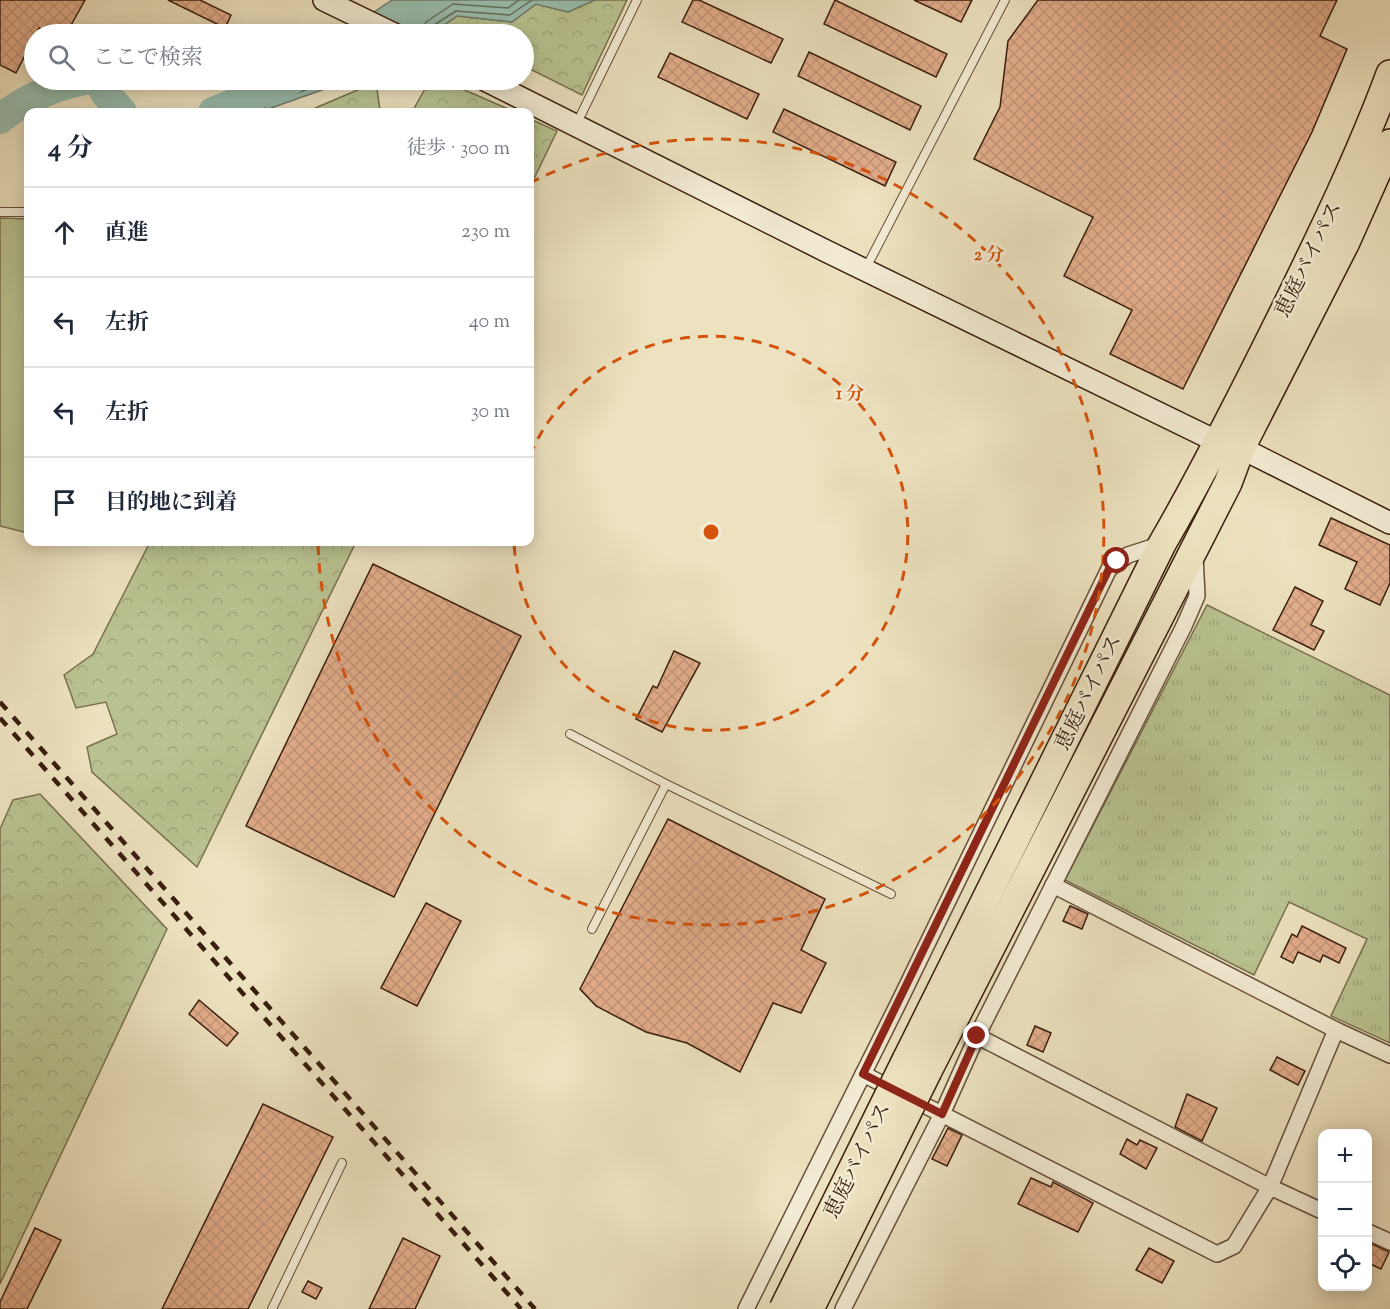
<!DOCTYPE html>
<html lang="ja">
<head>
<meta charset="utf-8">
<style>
  body { margin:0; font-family:"Sorts Mill Goudy","Noto Serif JP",serif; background:#f2f2f3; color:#1f2937 }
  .controls { position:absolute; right:18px; bottom:18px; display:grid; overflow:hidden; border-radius:12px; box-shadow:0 3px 15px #0003 }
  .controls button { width:54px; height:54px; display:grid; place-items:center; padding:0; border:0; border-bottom:2px solid #e0e1e3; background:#fff; color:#1f2937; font:30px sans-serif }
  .stop { position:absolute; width:18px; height:18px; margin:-14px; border:4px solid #8f2418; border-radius:50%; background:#fff }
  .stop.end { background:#8f2418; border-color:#fff; box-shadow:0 2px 6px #0008 }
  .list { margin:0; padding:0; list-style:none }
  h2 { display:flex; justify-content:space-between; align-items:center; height:78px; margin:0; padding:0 24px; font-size:26px }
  h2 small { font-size:20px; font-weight:400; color:#747a83 }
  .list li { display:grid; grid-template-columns:39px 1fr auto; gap:18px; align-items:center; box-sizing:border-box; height:90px; padding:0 24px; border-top:2px solid #e0e1e3 }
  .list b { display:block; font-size:22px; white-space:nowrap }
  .list em { font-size:20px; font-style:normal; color:#747a83 }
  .icon { flex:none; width:33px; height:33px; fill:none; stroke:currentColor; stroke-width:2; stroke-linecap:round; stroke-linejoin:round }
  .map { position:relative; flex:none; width:1390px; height:1309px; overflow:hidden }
  .search { position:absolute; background:#fff; box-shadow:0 3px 15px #0003; left:24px; top:24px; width:510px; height:66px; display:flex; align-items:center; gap:15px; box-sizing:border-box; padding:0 21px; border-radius:33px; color:#747a83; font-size:22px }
  .panel { position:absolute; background:#fff; box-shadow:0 3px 15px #0003; left:24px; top:108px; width:510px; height:438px; border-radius:12px }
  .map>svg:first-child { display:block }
</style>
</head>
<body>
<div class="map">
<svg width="1390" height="1309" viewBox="0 0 1390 1309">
  <defs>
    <pattern id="grass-tufts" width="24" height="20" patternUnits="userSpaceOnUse" patternTransform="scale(1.5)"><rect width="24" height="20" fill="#b9c391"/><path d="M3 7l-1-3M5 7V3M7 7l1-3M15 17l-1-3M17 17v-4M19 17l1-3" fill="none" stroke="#a0a77c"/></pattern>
    <pattern id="forest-crowns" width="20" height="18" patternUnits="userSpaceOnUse" patternTransform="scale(1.5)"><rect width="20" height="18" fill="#b9c391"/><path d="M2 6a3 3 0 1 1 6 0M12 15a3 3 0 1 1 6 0" fill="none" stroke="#a0a77c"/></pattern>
    <pattern id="building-cross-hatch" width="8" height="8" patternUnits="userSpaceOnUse" patternTransform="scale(1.5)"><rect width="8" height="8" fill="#e3ae8c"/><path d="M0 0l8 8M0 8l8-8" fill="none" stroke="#c49578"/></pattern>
  </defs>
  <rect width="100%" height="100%" fill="#ede2bf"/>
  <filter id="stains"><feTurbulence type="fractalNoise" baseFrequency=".00333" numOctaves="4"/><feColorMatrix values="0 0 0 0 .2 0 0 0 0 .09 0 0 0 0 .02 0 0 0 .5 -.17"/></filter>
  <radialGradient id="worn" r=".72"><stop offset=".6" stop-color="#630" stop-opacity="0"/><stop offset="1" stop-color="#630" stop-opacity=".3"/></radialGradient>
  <path fill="url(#grass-tufts)" stroke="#79704f" stroke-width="1.5" d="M1207,605L1390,695V1043L1331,1016L1367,939L1289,902L1254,975L1065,880Z"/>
  <g fill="url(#forest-crowns)" stroke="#79704f" stroke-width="1.5">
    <path d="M595,0H627L582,95L524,66V34H460L443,26L457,16L512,22L536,4L568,12Z"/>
    <path d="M430,80H442L515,112H412Z"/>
    <path d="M376,82L380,110L384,112H306Z"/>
    <path d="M530,119L557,131L530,187Z"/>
    <path d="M150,542H356L197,867L92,772L87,747L117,734L106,702L76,708L64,675L93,654Z"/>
    <path d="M40,794L167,929L0,1284V829L13,800Z"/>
  </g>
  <path fill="#b9c391" stroke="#79704f" stroke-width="1.5" d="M0,218L28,219V533L0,526Z"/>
  <g fill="#99beaf" stroke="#737e6e" stroke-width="1.5">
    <path d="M392,0H595L568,12L536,4L512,22L457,16L431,34H341Z"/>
    <path d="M253,80H350L260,112H235L226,92Z"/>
  </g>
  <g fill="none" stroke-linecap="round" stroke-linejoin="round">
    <g stroke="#696e5e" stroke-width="1.5">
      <path d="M421,34L426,22L453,4L508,8L519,0"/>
      <path d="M428,34L431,27L456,11L510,15L532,0"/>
      <path d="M254,112C255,92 294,86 311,80"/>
      <path d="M262,112L266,104L333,80"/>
    </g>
    <g stroke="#99beaf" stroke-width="30">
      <path d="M98,80L105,93L122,112"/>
      <path d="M213,112L291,80"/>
      <path d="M0,119C24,99 56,85 86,80"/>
    </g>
  </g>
  <g fill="url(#building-cross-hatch)" stroke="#391e0d" stroke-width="1.5">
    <path d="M0,0H85L66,34H50L39,28L16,73L0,65Z"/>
    <path d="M168,0H200L231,15L225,28Z"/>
    <path d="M693,0H699L783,39L771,63L682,22Z"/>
    <path d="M835,0L947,54L936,77L824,24Z"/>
    <path d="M914,0H972L961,22Z"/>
    <path d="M1038,0H1337L1320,36L1347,49L1312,132L1183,389L1110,354L1132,310L1064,276L1093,217L974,159L1000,107L1008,41Z"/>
    <path d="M809,52L921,106L910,130L798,76Z"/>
    <path d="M670,53L759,94L747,119L658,77Z"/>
    <path d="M784,109L896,162L885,186L773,132Z"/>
    <path d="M1331,518L1390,545V583L1380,605L1345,589L1357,562L1319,545Z"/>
    <path d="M373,564L521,636L394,897L246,826Z"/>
    <path d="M1295,587L1323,601L1311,625L1324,631L1314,650L1273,630Z"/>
    <path d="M674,651L700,663L662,732L636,719L653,686L657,688Z"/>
    <path d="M668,819L825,899L801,950L826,963L801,1013L773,1003L740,1072L687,1043L646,1032L596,1006L580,989Z"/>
    <path d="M426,903L461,921L417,1006L381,988Z"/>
    <path d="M1070,906L1088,914L1082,929L1063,921Z"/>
    <path d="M1302,926L1346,948L1339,963L1323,955L1320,962L1298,952L1293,963L1281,957L1292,934L1297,937Z"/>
    <path d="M199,1000L238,1033L227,1046L189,1014Z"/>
    <path d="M1035,1026L1051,1033L1043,1052L1027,1045Z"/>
    <path d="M1277,1057L1305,1071L1298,1085L1270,1070Z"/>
    <path d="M1187,1094L1217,1108L1202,1141L1175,1127Z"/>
    <path d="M263,1104L333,1137L248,1309H162Z"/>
    <path d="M948,1128L962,1135L947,1166L932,1159Z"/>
    <path d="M1127,1139L1137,1145L1140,1140L1157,1148L1146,1169L1120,1154Z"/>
    <path d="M1031,1178L1051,1187L1053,1182L1093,1203L1078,1232L1018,1204Z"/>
    <path d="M35,1228L61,1240L27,1309H0V1302Z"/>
    <path d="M403,1238L440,1256L415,1309H369Z"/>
    <path d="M1368,1242L1389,1252L1381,1269L1368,1263Z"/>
    <path d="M1149,1248L1174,1261L1162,1283L1136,1270Z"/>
    <path d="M308,1281L322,1288L316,1299L302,1292Z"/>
  </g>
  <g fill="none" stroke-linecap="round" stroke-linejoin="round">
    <g stroke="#664f3a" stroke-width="10">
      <g id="lane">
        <path d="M577,123L637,0"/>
        <path d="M0,212H28"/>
        <path d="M866,268L1005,0"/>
        <path d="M570,734L666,784L891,894"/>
        <path d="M592,929L666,784"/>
        <path d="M272,1309L342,1163"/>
      </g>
    </g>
    <g stroke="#664f3a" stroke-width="18">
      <g id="street">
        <path d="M1053,885L1336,1030L1390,1055"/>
        <path d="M977,1036L1270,1187L1322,1211"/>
        <path d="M863,1074L1217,1254L1234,1246L1270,1187L1336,1030"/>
        <path d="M1368,1232L1390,1242"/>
        <path d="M746,1309L898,1004L1109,569L1128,555L1162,544"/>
        <path d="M843,1309L942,1114L977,1036L1184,626L1197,596L1195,556"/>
      </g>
    </g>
    <g stroke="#391e0d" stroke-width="24">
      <g id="secondary">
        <path d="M324,0L394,34"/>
        <path d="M485,80L826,251L1218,442L1241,448L1390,523"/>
      </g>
    </g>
    <g stroke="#391e0d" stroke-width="30">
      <g id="highway">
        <path d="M906,1060L1162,544C1206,468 1245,390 1284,311C1322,233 1360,155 1390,74"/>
        <path d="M928,1071L1228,483L1241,448L1346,242L1390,143"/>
      </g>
    </g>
    <use href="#lane" stroke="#f3ecd5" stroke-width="8"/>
    <use href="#street" stroke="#f3ecd5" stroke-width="15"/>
    <use href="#secondary" stroke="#f3ecd5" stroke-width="21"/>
    <use href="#highway" stroke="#ede2bf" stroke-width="27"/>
    <g stroke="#391e0d" stroke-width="4.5" stroke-dasharray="10 10" stroke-linecap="butt">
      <path d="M0,702L535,1309"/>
      <path d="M0,718L521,1309"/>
    </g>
    <g stroke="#391e0d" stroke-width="30" stroke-linecap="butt">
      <g id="highway-bridge">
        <path d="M783,1309L906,1060"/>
        <path d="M810,1309L928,1071"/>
      </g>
    </g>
    <use href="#highway-bridge" stroke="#ede2bf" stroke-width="27"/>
  </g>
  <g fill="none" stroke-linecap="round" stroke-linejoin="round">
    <path stroke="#8f2418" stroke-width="8" d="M977,1036L942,1114L863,1074L1101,585L1109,569L1117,561"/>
  </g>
  <g fill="none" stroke="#d6530c" stroke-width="3" stroke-dasharray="10 8">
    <path d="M530 455A197 197 0 1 1 514 542"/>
    <path d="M530 183A393 393 0 1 1 318 542"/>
  </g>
  <g text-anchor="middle" stroke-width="5" stroke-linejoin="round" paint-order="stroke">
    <g font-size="21" fill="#391e0d" stroke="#f3ecd5">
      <text transform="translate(1308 259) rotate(-64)" y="7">恵庭バイパス</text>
      <text transform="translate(1088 692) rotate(-64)" y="7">恵庭バイパス</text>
      <text transform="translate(857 1160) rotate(-64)" y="7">恵庭バイパス</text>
    </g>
  </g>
  <circle cx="711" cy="532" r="9" fill="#d6530c" stroke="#f3ecd5" stroke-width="3"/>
  <g font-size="18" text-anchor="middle" font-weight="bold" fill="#d6530c" stroke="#f3ecd5" stroke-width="5" stroke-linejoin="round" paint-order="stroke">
    <text x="989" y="260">2 分</text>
    <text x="850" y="399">1 分</text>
  </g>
  <rect width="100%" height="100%" filter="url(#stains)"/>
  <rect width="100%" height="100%" fill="url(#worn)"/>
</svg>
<div class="controls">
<button>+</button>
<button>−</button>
<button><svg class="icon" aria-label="locate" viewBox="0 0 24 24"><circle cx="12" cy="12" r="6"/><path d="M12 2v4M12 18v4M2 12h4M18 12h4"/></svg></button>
</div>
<div class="stop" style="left:1117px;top:561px"></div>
<div class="stop end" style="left:977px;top:1036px"></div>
<div class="search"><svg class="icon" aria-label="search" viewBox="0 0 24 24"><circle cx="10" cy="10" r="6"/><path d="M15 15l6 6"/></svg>ここで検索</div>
<section class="panel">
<h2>4 分<small>徒歩 · 300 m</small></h2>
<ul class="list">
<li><svg class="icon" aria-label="ahead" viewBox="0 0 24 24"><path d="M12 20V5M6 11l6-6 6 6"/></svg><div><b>直進</b></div><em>230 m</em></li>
<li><svg class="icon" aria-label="left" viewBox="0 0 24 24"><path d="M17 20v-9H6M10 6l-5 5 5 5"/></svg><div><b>左折</b></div><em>40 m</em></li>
<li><svg class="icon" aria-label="left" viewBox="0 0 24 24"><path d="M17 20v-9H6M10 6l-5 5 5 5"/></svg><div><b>左折</b></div><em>30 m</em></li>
<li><svg class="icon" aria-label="arrive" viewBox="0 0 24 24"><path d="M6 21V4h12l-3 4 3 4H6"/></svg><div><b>目的地に到着</b></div></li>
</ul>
</section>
</div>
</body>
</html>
